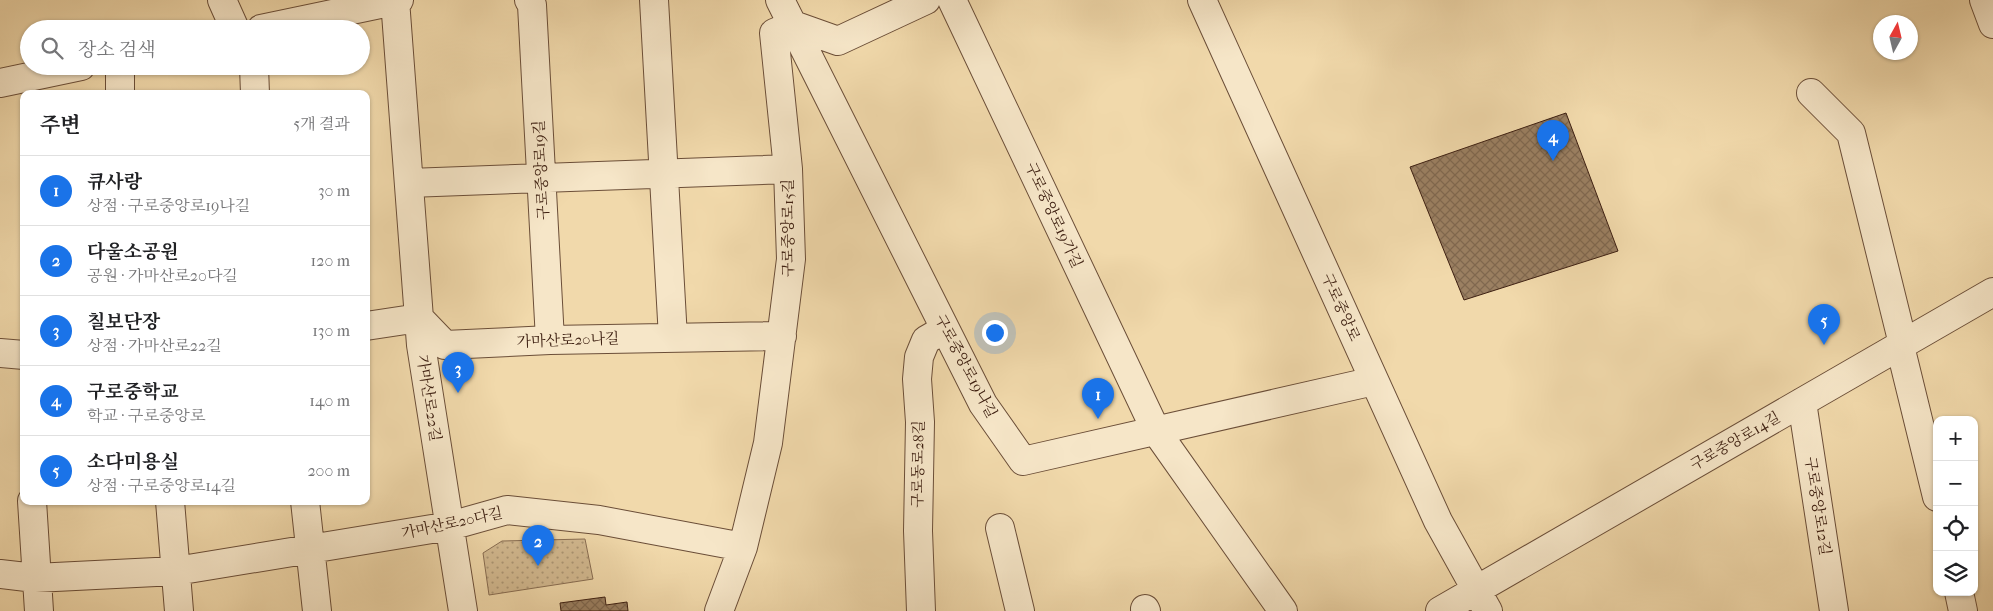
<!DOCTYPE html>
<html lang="ko">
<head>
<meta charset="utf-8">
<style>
	body { margin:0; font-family:"IM FELL French Canon","Noto Serif KR",serif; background:#f6f6f6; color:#202124 }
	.controls { position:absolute; right:15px; bottom:15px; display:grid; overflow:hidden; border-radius:10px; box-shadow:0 1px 4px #0004 }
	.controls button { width:45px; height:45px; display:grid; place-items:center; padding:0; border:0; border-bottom:1px solid #e0e0e0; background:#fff; color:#202124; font:25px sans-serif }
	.compass { position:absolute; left:1873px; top:15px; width:45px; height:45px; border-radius:50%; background:#fff; box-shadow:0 1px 4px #0004; rotate:8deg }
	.you { position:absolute; left:994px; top:332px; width:18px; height:18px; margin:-12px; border:4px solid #fff; border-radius:50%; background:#1a73e8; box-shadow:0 0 0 8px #1a73e833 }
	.badge { display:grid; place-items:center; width:32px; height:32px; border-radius:50%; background:#1a73e8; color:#fff; font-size:16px; font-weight:700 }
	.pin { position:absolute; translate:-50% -41px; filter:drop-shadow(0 1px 2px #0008) }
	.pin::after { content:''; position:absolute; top:26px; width:18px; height:15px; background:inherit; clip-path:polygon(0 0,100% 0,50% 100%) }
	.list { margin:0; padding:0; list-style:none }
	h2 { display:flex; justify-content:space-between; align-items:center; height:65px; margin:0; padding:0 20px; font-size:21px }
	h2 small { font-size:16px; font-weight:400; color:#757577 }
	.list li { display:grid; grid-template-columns:32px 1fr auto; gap:15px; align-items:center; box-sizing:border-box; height:70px; padding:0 20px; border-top:1px solid #e0e0e0 }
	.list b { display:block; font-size:19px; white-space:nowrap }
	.list p { margin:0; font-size:16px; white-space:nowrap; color:#757577 }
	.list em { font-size:16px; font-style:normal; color:#757577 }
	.icon { flex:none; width:28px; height:28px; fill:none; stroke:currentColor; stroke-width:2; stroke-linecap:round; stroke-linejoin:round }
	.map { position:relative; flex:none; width:1993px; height:611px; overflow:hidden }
	.search { position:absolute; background:#fff; box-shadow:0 1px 4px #0004; left:20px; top:20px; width:350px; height:55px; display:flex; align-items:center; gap:12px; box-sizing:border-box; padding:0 18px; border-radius:28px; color:#757577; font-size:19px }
	.panel { position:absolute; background:#fff; box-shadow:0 1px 4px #0004; left:20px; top:90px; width:350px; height:415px; border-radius:10px }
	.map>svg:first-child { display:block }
	.park { fill:url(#park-dots); stroke:#886d52 }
	.building { fill:url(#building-cross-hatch); stroke:#3e2012 }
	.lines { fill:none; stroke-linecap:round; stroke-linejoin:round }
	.minor-casing { stroke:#6b4e38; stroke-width:30 }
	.minor { stroke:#f6e6c8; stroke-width:28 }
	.labels { text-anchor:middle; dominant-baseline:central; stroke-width:4; stroke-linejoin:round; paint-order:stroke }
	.street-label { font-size:15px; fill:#3e2012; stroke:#f6e6c8 }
</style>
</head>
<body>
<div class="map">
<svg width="1993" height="611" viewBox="0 0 1993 611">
	<defs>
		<pattern id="park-dots" width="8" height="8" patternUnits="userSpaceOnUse" patternTransform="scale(1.25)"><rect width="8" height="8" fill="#d3ba91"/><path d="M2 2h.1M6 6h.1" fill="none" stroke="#ad9775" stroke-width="1.8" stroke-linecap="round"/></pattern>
		<pattern id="building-cross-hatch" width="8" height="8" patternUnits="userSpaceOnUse" patternTransform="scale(1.25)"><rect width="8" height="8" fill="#9b8062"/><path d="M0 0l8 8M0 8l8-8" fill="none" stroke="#80684f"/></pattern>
	</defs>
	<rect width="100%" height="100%" fill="#f1d9ab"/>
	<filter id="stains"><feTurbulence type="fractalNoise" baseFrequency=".004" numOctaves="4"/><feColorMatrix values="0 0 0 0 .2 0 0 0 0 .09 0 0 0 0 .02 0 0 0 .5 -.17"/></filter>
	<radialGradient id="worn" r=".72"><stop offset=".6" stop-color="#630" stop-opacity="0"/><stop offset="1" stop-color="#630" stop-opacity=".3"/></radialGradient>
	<path class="park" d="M585 539 593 579 489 595 483 553 502 541Z"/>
	<path class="building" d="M1566 113 1618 251 1464 300 1410 167Z
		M605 597 606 605 627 602 628 611H561L560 603Z"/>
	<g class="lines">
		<g class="minor-casing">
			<path id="minor" d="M222 0 235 29
				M395 0 421 345 463 611
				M529 0 532 5 550 340
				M654 0 673 338
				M780 0 983 404 1023 461 1374 381
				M952 0 1156 431 1283 611
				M1202 0 1438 521 1488 611
				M1984 0 1993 24
				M261 29 399 0
				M120 66V94
				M254 66 255 94
				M0 83 81 66
				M1811 93 1851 133 1903 344
				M409 183 788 169
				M366 326 419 318 445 345 550 340 782 336
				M1900 346 1937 497
				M0 353 24 355
				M1802 402 1834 611
				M32 501 39 611
				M170 501 179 611
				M305 501 317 611
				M1000 528 1020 611
				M0 574 35 578 176 571 450 526 507 510 599 520 743 547
				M1959 592 1963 611
				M1145 609 1146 611
				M719 611 743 547 768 443 791 259 788 169 774 33 793 25 838 41 926 0
				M921 611 918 531 920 422 917 379 919 357 926 340 945 329
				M1440 611 1993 292"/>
		</g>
		<use href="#minor" class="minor"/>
	</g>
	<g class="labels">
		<g class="street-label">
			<text transform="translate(541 170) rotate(-93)">구로중앙로19길</text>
			<text transform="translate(1054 215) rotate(65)">구로중앙로19가길</text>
			<text transform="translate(788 228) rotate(-90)">구로중앙로15길</text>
			<text transform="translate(1341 307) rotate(66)">구로중앙로</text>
			<text transform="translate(568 340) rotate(-2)">가마산로20나길</text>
			<text transform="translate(966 366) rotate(62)">구로중앙로19나길</text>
			<text transform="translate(429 398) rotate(81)">가마산로22길</text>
			<text transform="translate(1735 441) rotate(-30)">구로중앙로14길</text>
			<text transform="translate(918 464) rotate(-89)">구로동로28길</text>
			<text transform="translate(1818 506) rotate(81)">구로중앙로12길</text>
			<text transform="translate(452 523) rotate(-12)">가마산로20다길</text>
		</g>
	</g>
	<rect width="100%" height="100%" filter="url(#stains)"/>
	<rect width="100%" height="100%" fill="url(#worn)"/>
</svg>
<div class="controls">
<button>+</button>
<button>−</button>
<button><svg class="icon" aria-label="locate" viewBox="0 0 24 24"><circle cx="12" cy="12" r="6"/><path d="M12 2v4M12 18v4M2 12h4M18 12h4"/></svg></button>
<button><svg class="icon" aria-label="layers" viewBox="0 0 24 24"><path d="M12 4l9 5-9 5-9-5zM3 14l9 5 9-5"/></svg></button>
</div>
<svg class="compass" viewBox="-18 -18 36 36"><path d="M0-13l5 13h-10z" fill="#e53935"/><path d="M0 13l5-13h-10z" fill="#757577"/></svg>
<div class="you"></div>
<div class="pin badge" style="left:1098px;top:419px">1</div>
<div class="pin badge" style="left:538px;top:566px">2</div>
<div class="pin badge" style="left:458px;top:393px">3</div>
<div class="pin badge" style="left:1553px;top:161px">4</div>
<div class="pin badge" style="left:1824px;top:345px">5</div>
<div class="search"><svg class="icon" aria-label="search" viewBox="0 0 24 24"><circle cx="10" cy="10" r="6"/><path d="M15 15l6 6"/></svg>장소 검색</div>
<section class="panel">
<h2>주변<small>5개 결과</small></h2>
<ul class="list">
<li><span class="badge">1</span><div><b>큐사랑</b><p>상점 · 구로중앙로19나길</p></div><em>30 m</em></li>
<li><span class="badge">2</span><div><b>다울소공원</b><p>공원 · 가마산로20다길</p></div><em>120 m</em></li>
<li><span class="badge">3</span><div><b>칠보단장</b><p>상점 · 가마산로22길</p></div><em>130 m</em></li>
<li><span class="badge">4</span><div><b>구로중학교</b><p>학교 · 구로중앙로</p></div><em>140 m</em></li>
<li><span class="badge">5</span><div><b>소다미용실</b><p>상점 · 구로중앙로14길</p></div><em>200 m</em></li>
</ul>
</section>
</div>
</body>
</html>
